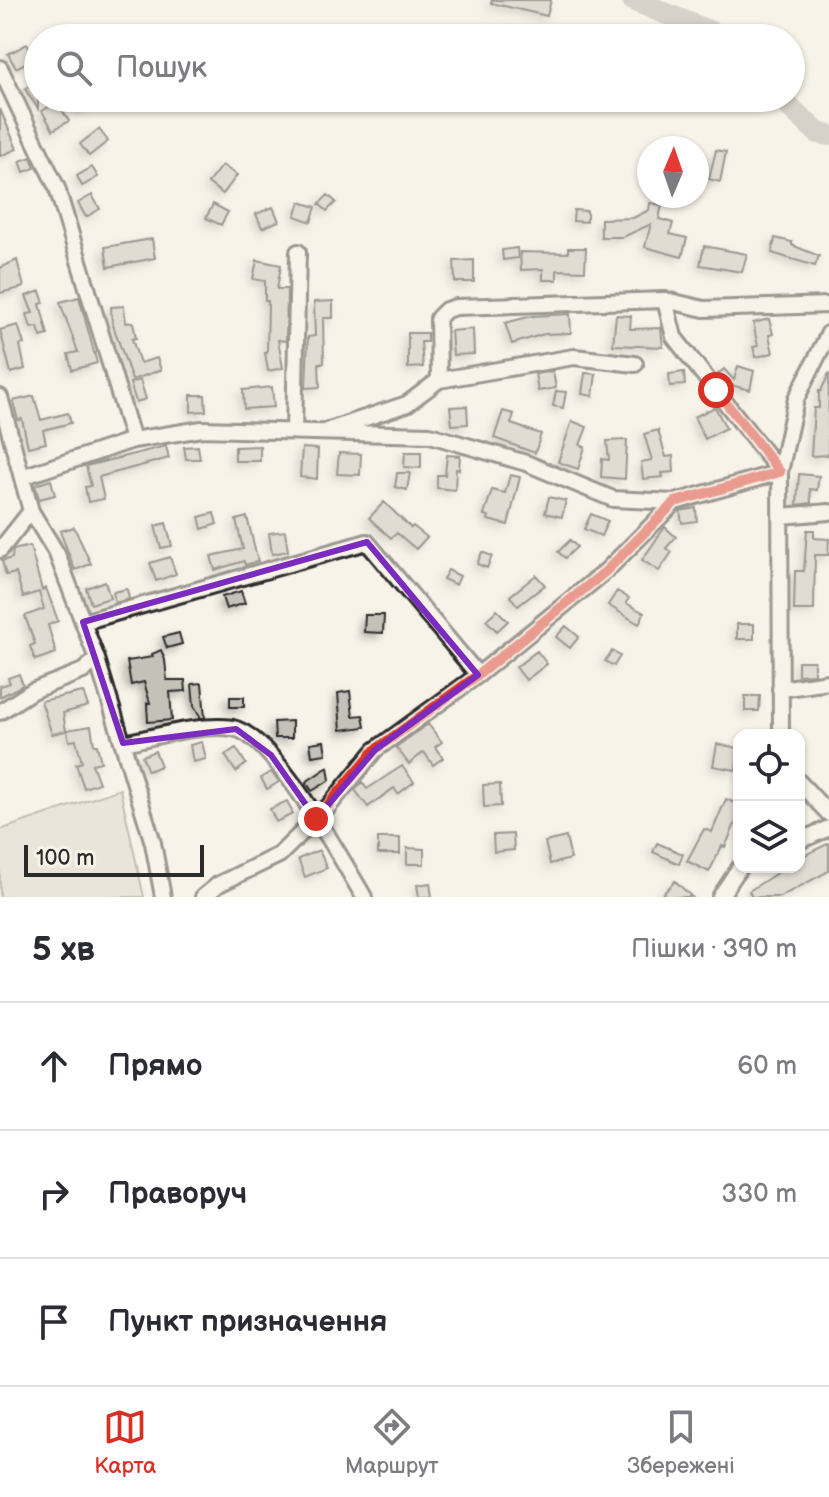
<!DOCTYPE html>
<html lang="uk">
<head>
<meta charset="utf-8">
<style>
	body { margin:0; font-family:"Balsamiq Sans",sans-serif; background:#f7f7f7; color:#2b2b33 }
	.controls { position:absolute; right:24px; bottom:24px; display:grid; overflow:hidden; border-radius:16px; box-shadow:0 2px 6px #0004 }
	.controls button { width:72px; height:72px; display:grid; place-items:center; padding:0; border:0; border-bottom:2px solid #e1e1e2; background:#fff; color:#2b2b33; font:40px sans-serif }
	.compass { position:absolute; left:637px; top:136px; width:72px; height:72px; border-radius:50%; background:#fff; box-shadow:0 2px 6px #0004; rotate:2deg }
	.scale { position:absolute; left:24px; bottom:20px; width:180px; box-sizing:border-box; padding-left:8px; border:4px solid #2b2b2b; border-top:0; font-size:22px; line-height:28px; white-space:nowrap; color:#2b2b2b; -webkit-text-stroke:6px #f7f3e8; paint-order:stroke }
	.stop { position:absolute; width:24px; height:24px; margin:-18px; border:6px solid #d93025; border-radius:50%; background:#fff }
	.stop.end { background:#d93025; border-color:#fff; box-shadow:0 2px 8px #0008 }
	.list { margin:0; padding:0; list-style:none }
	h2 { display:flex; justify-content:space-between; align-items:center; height:104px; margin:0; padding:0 32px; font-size:34px }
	h2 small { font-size:26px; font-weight:400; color:#7c7c81 }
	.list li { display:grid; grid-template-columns:52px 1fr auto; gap:24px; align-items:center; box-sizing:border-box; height:128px; padding:0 32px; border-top:2px solid #e1e1e2 }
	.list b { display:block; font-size:30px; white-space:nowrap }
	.list em { font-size:26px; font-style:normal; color:#7c7c81 }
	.icon { flex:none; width:44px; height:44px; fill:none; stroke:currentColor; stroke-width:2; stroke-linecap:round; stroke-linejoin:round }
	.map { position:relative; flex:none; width:829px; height:897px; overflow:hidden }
	.search { position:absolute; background:#fff; box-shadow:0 2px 6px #0004; left:24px; right:24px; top:24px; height:88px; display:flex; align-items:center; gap:20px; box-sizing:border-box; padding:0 28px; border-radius:44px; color:#7c7c81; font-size:30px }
	.sheet { height:488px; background:#fff }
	nav { display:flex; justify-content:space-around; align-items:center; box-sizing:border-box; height:112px; border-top:2px solid #e1e1e2; background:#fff; font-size:22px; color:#7c7c81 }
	nav a { display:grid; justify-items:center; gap:4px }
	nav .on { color:#d93025 }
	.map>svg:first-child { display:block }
	.green { fill:#dad6cc; stroke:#82807c; stroke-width:2 }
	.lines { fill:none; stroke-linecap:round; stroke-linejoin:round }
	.river { stroke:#afaca4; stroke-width:22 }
	.building { fill:#c4c1b9; stroke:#2b2b2b; stroke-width:2; filter:url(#shadow) }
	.minor-casing { stroke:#2b2b2b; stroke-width:20 }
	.minor { stroke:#f7f3e8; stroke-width:14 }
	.route { stroke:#d93025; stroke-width:10 }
	.marked { fill:none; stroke:#7b2cbf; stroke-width:6; stroke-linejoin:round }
</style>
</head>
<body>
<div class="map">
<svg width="829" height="897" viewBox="0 0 829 897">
	<defs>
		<filter id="shadow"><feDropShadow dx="-4" dy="4" stdDeviation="4" flood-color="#0004"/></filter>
	</defs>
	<rect width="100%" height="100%" fill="#f7f3e8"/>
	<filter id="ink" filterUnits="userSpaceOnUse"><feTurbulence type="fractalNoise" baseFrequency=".0125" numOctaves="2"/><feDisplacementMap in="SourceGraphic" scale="16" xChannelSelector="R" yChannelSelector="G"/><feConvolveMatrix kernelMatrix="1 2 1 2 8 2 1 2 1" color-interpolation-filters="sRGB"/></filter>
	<g filter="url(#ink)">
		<path class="green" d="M120 789 144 897H0V830Z"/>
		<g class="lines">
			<path class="river" d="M633 0 725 38
				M780 98 818 133 829 135"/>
		</g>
		<path class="building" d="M492 0H551L547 16 491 3Z
			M27 44 35 58 16 68 8 54Z
			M38 80V109L25 89Z
			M69 98H84L90 103 83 111Z
			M57 102 69 121 53 130 42 111Z
			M0 109 17 149 0 156Z
			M99 129 108 141 89 156 80 144Z
			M716 150 726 152 720 182 709 179Z
			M31 157 35 168 24 172 20 161Z
			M222 165 237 175 223 194 208 183Z
			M92 167 98 177 82 186 77 176Z
			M92 195 100 209 86 217 78 203Z
			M328 195 336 202 327 211 319 204Z
			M300 202 316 207 311 222 295 216Z
			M650 203 662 205 659 219 673 223 670 234 687 238 682 257 645 247 651 224 623 237H601V219L633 218 649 210Z
			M213 204 228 212 221 225 206 218Z
			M273 207 279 221 262 228 256 214Z
			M574 210 587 211V222L573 221Z
			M775 238 792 242V245L819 256 815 266 772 253Z
			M152 239 155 258 108 267 105 247Z
			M704 246 747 254 742 272 700 265Z
			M517 248 518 258 503 260 502 250Z
			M568 248H586L585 271 557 270V280H543V269L521 270 520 252 568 253Z
			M17 260 24 287 0 293V268Z
			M257 260 281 265 277 289H287L286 341 278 340 283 368 268 371 265 353H267L268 301H265V281L253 279Z
			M474 260V282H455L454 261Z
			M40 291 44 303 40 304 48 335 41 337 38 327 31 328 27 314 33 313 26 296Z
			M79 297 97 363 72 370 68 354 78 352 60 302Z
			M333 301V318H323L324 363H319L320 387 306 388 308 337 315 336 314 302Z
			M124 306 126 323 133 322 136 338 132 339 140 363 157 358 161 370 132 380 112 322 111 307Z
			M570 314 571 333 544 334 512 344 505 323 532 316Z
			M616 315 631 316 630 329 661 328 663 347 613 345Z
			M769 319 773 334 769 335 773 353 756 357 753 347 758 346 753 323Z
			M18 325 24 344 20 345 25 369 11 373 0 330Z
			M473 329 474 354 453 355 451 331Z
			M408 333H427V342H421L423 367 408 368Z
			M738 366 754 371 750 390 723 383 717 375 724 369 734 380Z
			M553 371 556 388 538 391 535 374Z
			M684 372 685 385 670 386 669 374Z
			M585 373 596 374 593 396 582 394Z
			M829 373 828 455 811 456 814 408H819V391H821Z
			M140 380 146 399 136 402 130 383Z
			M272 387 274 407 244 409 243 390Z
			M556 391 566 392 563 408 553 406Z
			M191 395H205L206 411 191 412Z
			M34 396 41 420 68 413 71 423 43 430 46 443 28 447 22 419 18 420 13 401Z
			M467 406 468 424 452 425 450 407Z
			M715 407 726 428 705 439 694 417Z
			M503 411 514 414 511 424 541 434 535 453 494 438Z
			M572 421 587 427 580 445 585 447 578 469 558 462Z
			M658 430 666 457 673 456 674 472 662 473 663 477 643 479 641 462 652 460 644 434Z
			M627 440 625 479 601 477 602 459 609 460 607 441Z
			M166 446 169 458 99 477 104 499 88 502 85 487 91 486 86 466Z
			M198 446 200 459H186L184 447Z
			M260 446V461H235V447Z
			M302 448 318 449 317 479 300 477Z
			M405 452H421V468L404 467Z
			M339 453 361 454 360 475 337 474Z
			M447 455 460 456 459 470 456 469 455 490 437 488V475H445Z
			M397 473H410L407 490 395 487Z
			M799 474 819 476 817 490 810 489 811 503 797 505Z
			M510 475 520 477 508 525 488 520 489 516 484 515 492 490 505 493Z
			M51 480 55 495 39 499 35 485Z
			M549 497 566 501 562 517 545 513Z
			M384 502 411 528 413 526 427 537 416 549 397 533 391 538 369 518Z
			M696 508 697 521 682 523 680 511Z
			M214 513 217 524 202 529 199 517Z
			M591 514 608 521 601 536 584 529Z
			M247 517 258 561 245 565 244 561 215 570 211 556 243 549 236 520Z
			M166 523 172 546 161 548 155 526Z
			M74 527 91 564 75 570 60 531Z
			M665 527 676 537 666 548 672 552 659 571 642 560Z
			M807 530H814V538L829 539 828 555H815L814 610H794L795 571H804Z
			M285 531 288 551 272 554 269 533Z
			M570 540 577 547 565 558 558 552Z
			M30 546 42 590 46 588 58 621 48 625 56 653 35 660 30 646 35 644 25 616 44 609 39 592 23 597 16 573 6 575 2 561 12 558 13 550Z
			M482 552 492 556 487 568 477 564Z
			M170 557 176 574 156 581 150 563Z
			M448 570 460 576 456 585 443 579Z
			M536 575 545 585 518 606 510 596Z
			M105 581 110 598 91 604 86 588Z
			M127 589 129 599 115 603 113 592Z
			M241 591 245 603 226 609 222 597Z
			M617 591 629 598 626 603 644 613 639 624 608 605Z
			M497 610 508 621 497 631 486 620Z
			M365 615H384L383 633 364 632Z
			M737 624H754V639H737Z
			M566 626 579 637 570 648 556 637Z
			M179 633 182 644 167 648 163 637Z
			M161 650 165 660 167 680H185L186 691 170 692 172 720 148 722 147 703H150L144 682 131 685 127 661 153 657 152 654Z
			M537 651 547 664 526 680 516 667Z
			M612 651 620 656 614 666 605 661Z
			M798 661H814V674L798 675Z
			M19 674 23 685 0 697V686L10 683 8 678Z
			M202 683 205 718H201L194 706 192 684Z
			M350 691 353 716 363 715 365 727 341 730 338 693Z
			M83 692 88 706 63 713 66 731 52 734 41 701Z
			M745 696H760L759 711H745Z
			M230 697H244V707H230Z
			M292 721V738H275L274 722Z
			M428 724 442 742 435 747 443 758 433 765 424 752 409 764 396 747Z
			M91 726 94 745H97L101 762 92 764 99 783 84 788 76 764 82 762 76 740 69 741 67 730Z
			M324 741 326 754 312 756 310 743Z
			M202 742 206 759 193 762 190 745Z
			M717 744 739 748 736 770 713 766Z
			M236 748 246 764 236 772 225 755Z
			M155 751 161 766 148 771 142 756Z
			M402 766 414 782 398 794 394 788 368 807 355 790 362 782 367 789Z
			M328 767 330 780 312 791 306 782Z
			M271 772 279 782 267 789 261 778Z
			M500 784 501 806 484 807 483 785Z
			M726 799 739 805V815L725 847 722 846 709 872 687 861 704 829 712 832Z
			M287 801 293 814 276 822 270 809Z
			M513 834 514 850 494 852 493 835Z
			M566 837 571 859 550 864 545 842Z
			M378 838H400V854H378Z
			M657 843 683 854 679 864 653 852Z
			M829 843V871L780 897H752L749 891 786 867H799V858Z
			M407 848 424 849V864H407Z
			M319 850 327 868 305 877 298 859Z
			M675 881 692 897H660Z
			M430 883 432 897H419L417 885Z"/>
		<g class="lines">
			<g class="minor-casing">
				<path id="minor" d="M0 68 57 188 133 440
					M439 380 438 318 446 310 456 307 665 300 704 309 829 305
					M0 397 31 511 57 554 97 659 153 843 163 897
					M329 430 407 404 439 380 574 357 635 364
					M294 431 298 252
					M22 477 133 440 202 429 430 435 526 463 613 499 675 502 780 472 674 337 665 300
					M781 516 829 512
					M0 550 31 511
					M83 622 367 542 478 675
					M780 689 829 682
					M0 712 32 691 83 671 97 659
					M781 735 780 472 796 399 829 333
					M123 743C155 737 201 723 233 728 274 736 342 860 364 897
					M799 782 829 814
					M799 841 829 828
					M203 897 219 884 279 855 328 807 375 750 478 675 606 571 675 502
					M720 897 740 867"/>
			</g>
			<use href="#minor" class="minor"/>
		</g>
	</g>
	<g class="lines" filter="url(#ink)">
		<path class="route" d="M316 819 375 750 478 675 606 571 675 502 780 472 716 390"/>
	</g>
	<path d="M0 0H829V897H0ZM367 542 478 675 375 750 316 819 271 755 236 729 123 743 83 622Z" fill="#f7f3e8" fill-opacity=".55" fill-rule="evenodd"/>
	<path class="marked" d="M367 542 478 675 375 750 316 819 271 755 236 729 123 743 83 622Z"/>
</svg>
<div class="controls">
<button><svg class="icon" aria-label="locate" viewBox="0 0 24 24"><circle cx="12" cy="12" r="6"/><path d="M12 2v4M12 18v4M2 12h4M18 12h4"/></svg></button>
<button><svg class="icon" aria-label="layers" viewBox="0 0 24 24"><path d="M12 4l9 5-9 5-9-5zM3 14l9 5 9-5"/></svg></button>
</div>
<svg class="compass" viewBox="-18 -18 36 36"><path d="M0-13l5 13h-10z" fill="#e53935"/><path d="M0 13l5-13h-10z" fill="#7c7c81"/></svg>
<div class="scale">100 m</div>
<div class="stop" style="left:716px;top:390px"></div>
<div class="stop end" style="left:316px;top:819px"></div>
<div class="search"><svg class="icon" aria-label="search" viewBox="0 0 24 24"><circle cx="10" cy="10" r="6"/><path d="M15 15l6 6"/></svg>Пошук</div>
</div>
<section class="sheet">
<h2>5 хв<small>Пішки · 390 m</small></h2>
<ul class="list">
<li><svg class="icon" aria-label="ahead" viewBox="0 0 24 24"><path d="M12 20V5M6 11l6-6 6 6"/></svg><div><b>Прямо</b></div><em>60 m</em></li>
<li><svg class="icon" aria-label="right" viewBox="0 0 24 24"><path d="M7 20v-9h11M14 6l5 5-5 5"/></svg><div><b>Праворуч</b></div><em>330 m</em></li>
<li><svg class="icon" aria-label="arrive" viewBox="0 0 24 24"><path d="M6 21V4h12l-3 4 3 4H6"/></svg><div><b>Пункт призначення</b></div></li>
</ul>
</section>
<nav>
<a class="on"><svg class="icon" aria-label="map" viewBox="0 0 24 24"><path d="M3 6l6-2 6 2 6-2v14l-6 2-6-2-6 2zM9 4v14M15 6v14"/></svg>Карта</a>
<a><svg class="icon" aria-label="directions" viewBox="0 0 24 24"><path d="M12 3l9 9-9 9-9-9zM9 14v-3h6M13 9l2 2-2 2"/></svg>Маршрут</a>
<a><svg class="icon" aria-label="saved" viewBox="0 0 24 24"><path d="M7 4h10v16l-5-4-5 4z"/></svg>Збережені</a>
</nav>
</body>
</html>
